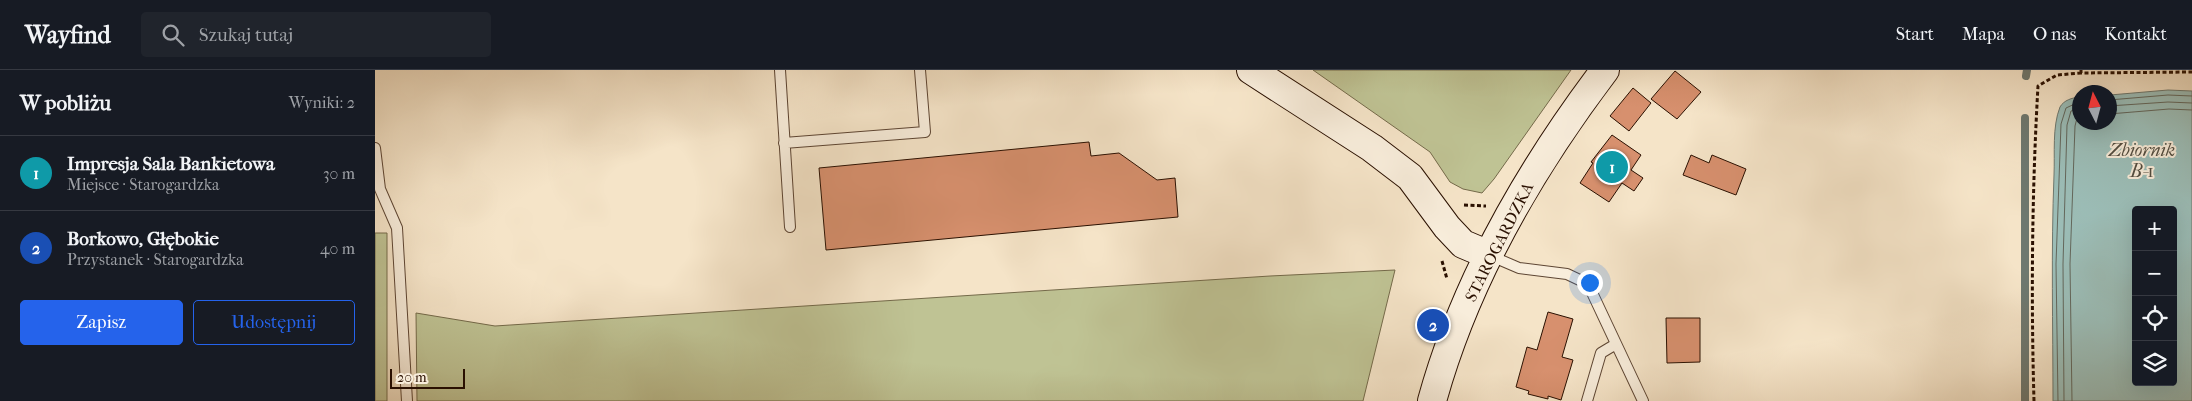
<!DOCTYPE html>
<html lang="pl">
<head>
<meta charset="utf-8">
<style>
	body { margin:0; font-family:"IM FELL French Canon",serif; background:#20242c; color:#f1f3f6 }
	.controls { position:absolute; right:15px; bottom:15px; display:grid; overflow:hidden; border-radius:5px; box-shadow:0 5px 20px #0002 }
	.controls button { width:45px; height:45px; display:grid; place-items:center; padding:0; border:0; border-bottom:1px solid #363941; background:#171b24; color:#f1f3f6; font:25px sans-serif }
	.compass { position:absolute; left:1697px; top:15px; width:45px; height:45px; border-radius:50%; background:#171b24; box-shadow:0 5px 20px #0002; rotate:354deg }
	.scale { position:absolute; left:15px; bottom:12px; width:75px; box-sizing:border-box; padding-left:5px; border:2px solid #2a1001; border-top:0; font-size:14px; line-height:18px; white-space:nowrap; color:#2a1001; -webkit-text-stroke:4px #f8eddb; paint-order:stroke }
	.you { position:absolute; left:1214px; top:212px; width:18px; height:18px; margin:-12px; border:4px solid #fff; border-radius:50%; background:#1a73e8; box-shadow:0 0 0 8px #1a73e833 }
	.badge { display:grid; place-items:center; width:32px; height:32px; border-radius:50%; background:#2563eb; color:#fff; font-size:16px; font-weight:700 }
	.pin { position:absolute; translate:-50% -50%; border:2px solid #fff; box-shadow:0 1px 5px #0006 }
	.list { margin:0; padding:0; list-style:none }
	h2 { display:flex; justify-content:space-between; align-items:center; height:65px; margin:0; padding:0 20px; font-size:21px }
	h2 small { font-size:16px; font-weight:400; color:#9ea1a6 }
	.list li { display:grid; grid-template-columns:32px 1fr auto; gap:15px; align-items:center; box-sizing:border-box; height:75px; padding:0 20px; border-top:1px solid #363941 }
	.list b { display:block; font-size:19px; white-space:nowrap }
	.list p { margin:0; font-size:16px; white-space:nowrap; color:#9ea1a6 }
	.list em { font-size:16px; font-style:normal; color:#9ea1a6 }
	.actions { display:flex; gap:10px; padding:15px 20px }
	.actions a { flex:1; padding:11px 0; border:1px solid #2563eb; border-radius:5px; text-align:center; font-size:18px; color:#2563eb }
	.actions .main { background:#2563eb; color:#fff }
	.icon { flex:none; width:28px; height:28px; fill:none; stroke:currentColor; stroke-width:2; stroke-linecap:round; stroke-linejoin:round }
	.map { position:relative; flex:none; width:1817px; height:331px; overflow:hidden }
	header { display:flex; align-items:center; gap:30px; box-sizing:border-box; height:70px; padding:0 25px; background:#171b24; border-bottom:1px solid #363941 }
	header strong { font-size:24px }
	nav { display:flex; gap:28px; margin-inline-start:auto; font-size:18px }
	.search { width:350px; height:45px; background:#20242c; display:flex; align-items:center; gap:12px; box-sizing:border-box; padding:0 18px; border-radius:5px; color:#9ea1a6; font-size:19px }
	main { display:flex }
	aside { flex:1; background:#171b24 }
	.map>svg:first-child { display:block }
	.green { fill:#bfc394; stroke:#746a4a }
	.water { fill:#9cbeb8; stroke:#6e786f; fill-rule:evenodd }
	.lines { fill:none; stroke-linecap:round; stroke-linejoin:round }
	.shore { stroke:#63675c; stroke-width:1 }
	.stream { stroke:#6e786f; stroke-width:8 }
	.building { fill:#d7906e; stroke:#2a1001 }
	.lane-casing { stroke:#5d4533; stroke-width:12 }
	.secondary-casing { stroke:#2a1001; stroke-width:30 }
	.path { stroke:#2a1001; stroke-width:3; stroke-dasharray:4 2.5; stroke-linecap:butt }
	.lane { stroke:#f8eddb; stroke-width:10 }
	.secondary { stroke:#f8eddb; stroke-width:28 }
	.labels { text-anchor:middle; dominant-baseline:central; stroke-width:4; stroke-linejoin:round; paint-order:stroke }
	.street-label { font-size:16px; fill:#2a1001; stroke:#f8eddb }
	.water-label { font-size:18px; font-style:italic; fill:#524d41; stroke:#f8eddb }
</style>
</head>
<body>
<header>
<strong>Wayfind</strong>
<div class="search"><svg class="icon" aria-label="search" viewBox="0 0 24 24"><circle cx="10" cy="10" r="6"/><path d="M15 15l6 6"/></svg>Szukaj tutaj</div>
<nav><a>Start</a><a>Mapa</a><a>O nas</a><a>Kontakt</a></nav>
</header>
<main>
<aside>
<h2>W pobliżu<small>Wyniki: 2</small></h2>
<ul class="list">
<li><span class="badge" style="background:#0f9aa8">1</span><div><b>Impresja Sala Bankietowa</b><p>Miejsce · Starogardzka</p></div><em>30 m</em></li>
<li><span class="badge" style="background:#1a4fb4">2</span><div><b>Borkowo, Głębokie</b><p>Przystanek · Starogardzka</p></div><em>40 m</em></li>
</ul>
<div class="actions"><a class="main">Zapisz</a><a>Udostępnij</a></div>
</aside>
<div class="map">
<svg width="1817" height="331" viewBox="0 0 1817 331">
	<rect width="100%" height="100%" fill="#f5e4c8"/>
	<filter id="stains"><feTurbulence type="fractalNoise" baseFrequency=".004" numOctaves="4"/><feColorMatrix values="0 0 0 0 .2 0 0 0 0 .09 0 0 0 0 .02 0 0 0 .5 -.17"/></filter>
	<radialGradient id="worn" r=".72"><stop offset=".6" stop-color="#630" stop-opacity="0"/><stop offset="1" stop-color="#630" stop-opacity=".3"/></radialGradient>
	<path class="green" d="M938 0H1196L1119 109 1107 123 1088 119 1075 112 1055 82Z
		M0 163H12V331H0Z
		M1020 200 988 331H42L41 243 120 256 895 206Z"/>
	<path class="water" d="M1793 20 1817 21V331H1678C1678 256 1676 181 1679 105 1680 84 1677 57 1685 37 1689 30 1697 28 1704 27V52H1734L1735 25ZM1761 140H1798V312H1761Z"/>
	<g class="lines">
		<path class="shore" d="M1734 30 1793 25 1817 26
			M1734 36 1793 32 1817 33
			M1734 44 1794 39 1817 40
			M1683 331 1681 194 1686 54 1691 38 1704 32
			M1689 331 1688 194 1692 55 1696 41 1704 39
			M1697 331 1695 194 1700 56 1702 48 1704 46"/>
		<path class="stream" d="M1651 6 1652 0
			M1650 331V48"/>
	</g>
	<path class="building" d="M1300 1 1326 22 1302 49 1276 29Z
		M1258 18 1276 33 1254 61 1235 46Z
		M1237 65 1266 85 1256 100 1268 108 1259 121 1247 113 1234 132 1205 113 1218 93 1216 92Z
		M714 72 716 86 744 83 782 110 800 108 803 147 451 180 444 98Z
		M1316 85 1334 93 1337 85 1371 99 1361 125 1308 105Z
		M1173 242 1198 249 1187 287 1198 290 1186 330 1173 326V329L1153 324 1154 321 1141 317 1152 277 1162 280Z
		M1291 248H1325V292L1292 293Z"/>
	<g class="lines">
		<g class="lane-casing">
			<path id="lane" d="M405 0 415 157
				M409 73 550 62 545 0
				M0 78 5 119 22 158 32 331
				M1116 186 1144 198 1192 204 1213 214 1268 331
				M1212 331 1226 283 1241 274"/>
		</g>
		<g class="secondary-casing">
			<path id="secondary" d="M876 0 997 78 1035 107 1072 157 1088 174 1114 185
				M1057 331C1090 211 1155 99 1230 0"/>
		</g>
		<path class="path" d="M1706 0V3L1817 2
			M1089 135 1111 136
			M1067 191 1072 209
			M1659 331C1656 226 1657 121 1663 16L1682 5 1706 3"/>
		<use href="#lane" class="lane"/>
		<use href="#secondary" class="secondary"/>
	</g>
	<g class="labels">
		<g class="street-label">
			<text transform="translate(1124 172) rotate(-63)">STAROGARDZKA</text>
		</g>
		<g class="water-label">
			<text x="1767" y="80">Zbiornik<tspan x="1767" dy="21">B-1</tspan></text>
		</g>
	</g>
	<rect width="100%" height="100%" filter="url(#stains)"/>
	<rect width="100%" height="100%" fill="url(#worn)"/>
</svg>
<div class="controls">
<button>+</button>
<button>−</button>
<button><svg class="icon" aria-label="locate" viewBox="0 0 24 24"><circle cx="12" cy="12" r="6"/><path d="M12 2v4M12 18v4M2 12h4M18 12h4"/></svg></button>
<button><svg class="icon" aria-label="layers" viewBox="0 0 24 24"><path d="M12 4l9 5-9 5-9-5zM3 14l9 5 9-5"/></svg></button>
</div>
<svg class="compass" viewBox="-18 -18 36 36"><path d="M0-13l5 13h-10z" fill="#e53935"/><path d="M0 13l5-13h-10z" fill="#9ea1a6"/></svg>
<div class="scale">20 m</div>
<div class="you"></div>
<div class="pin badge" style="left:1237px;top:97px;background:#0f9aa8">1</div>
<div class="pin badge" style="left:1058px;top:255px;background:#1a4fb4">2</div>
</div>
</main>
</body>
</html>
